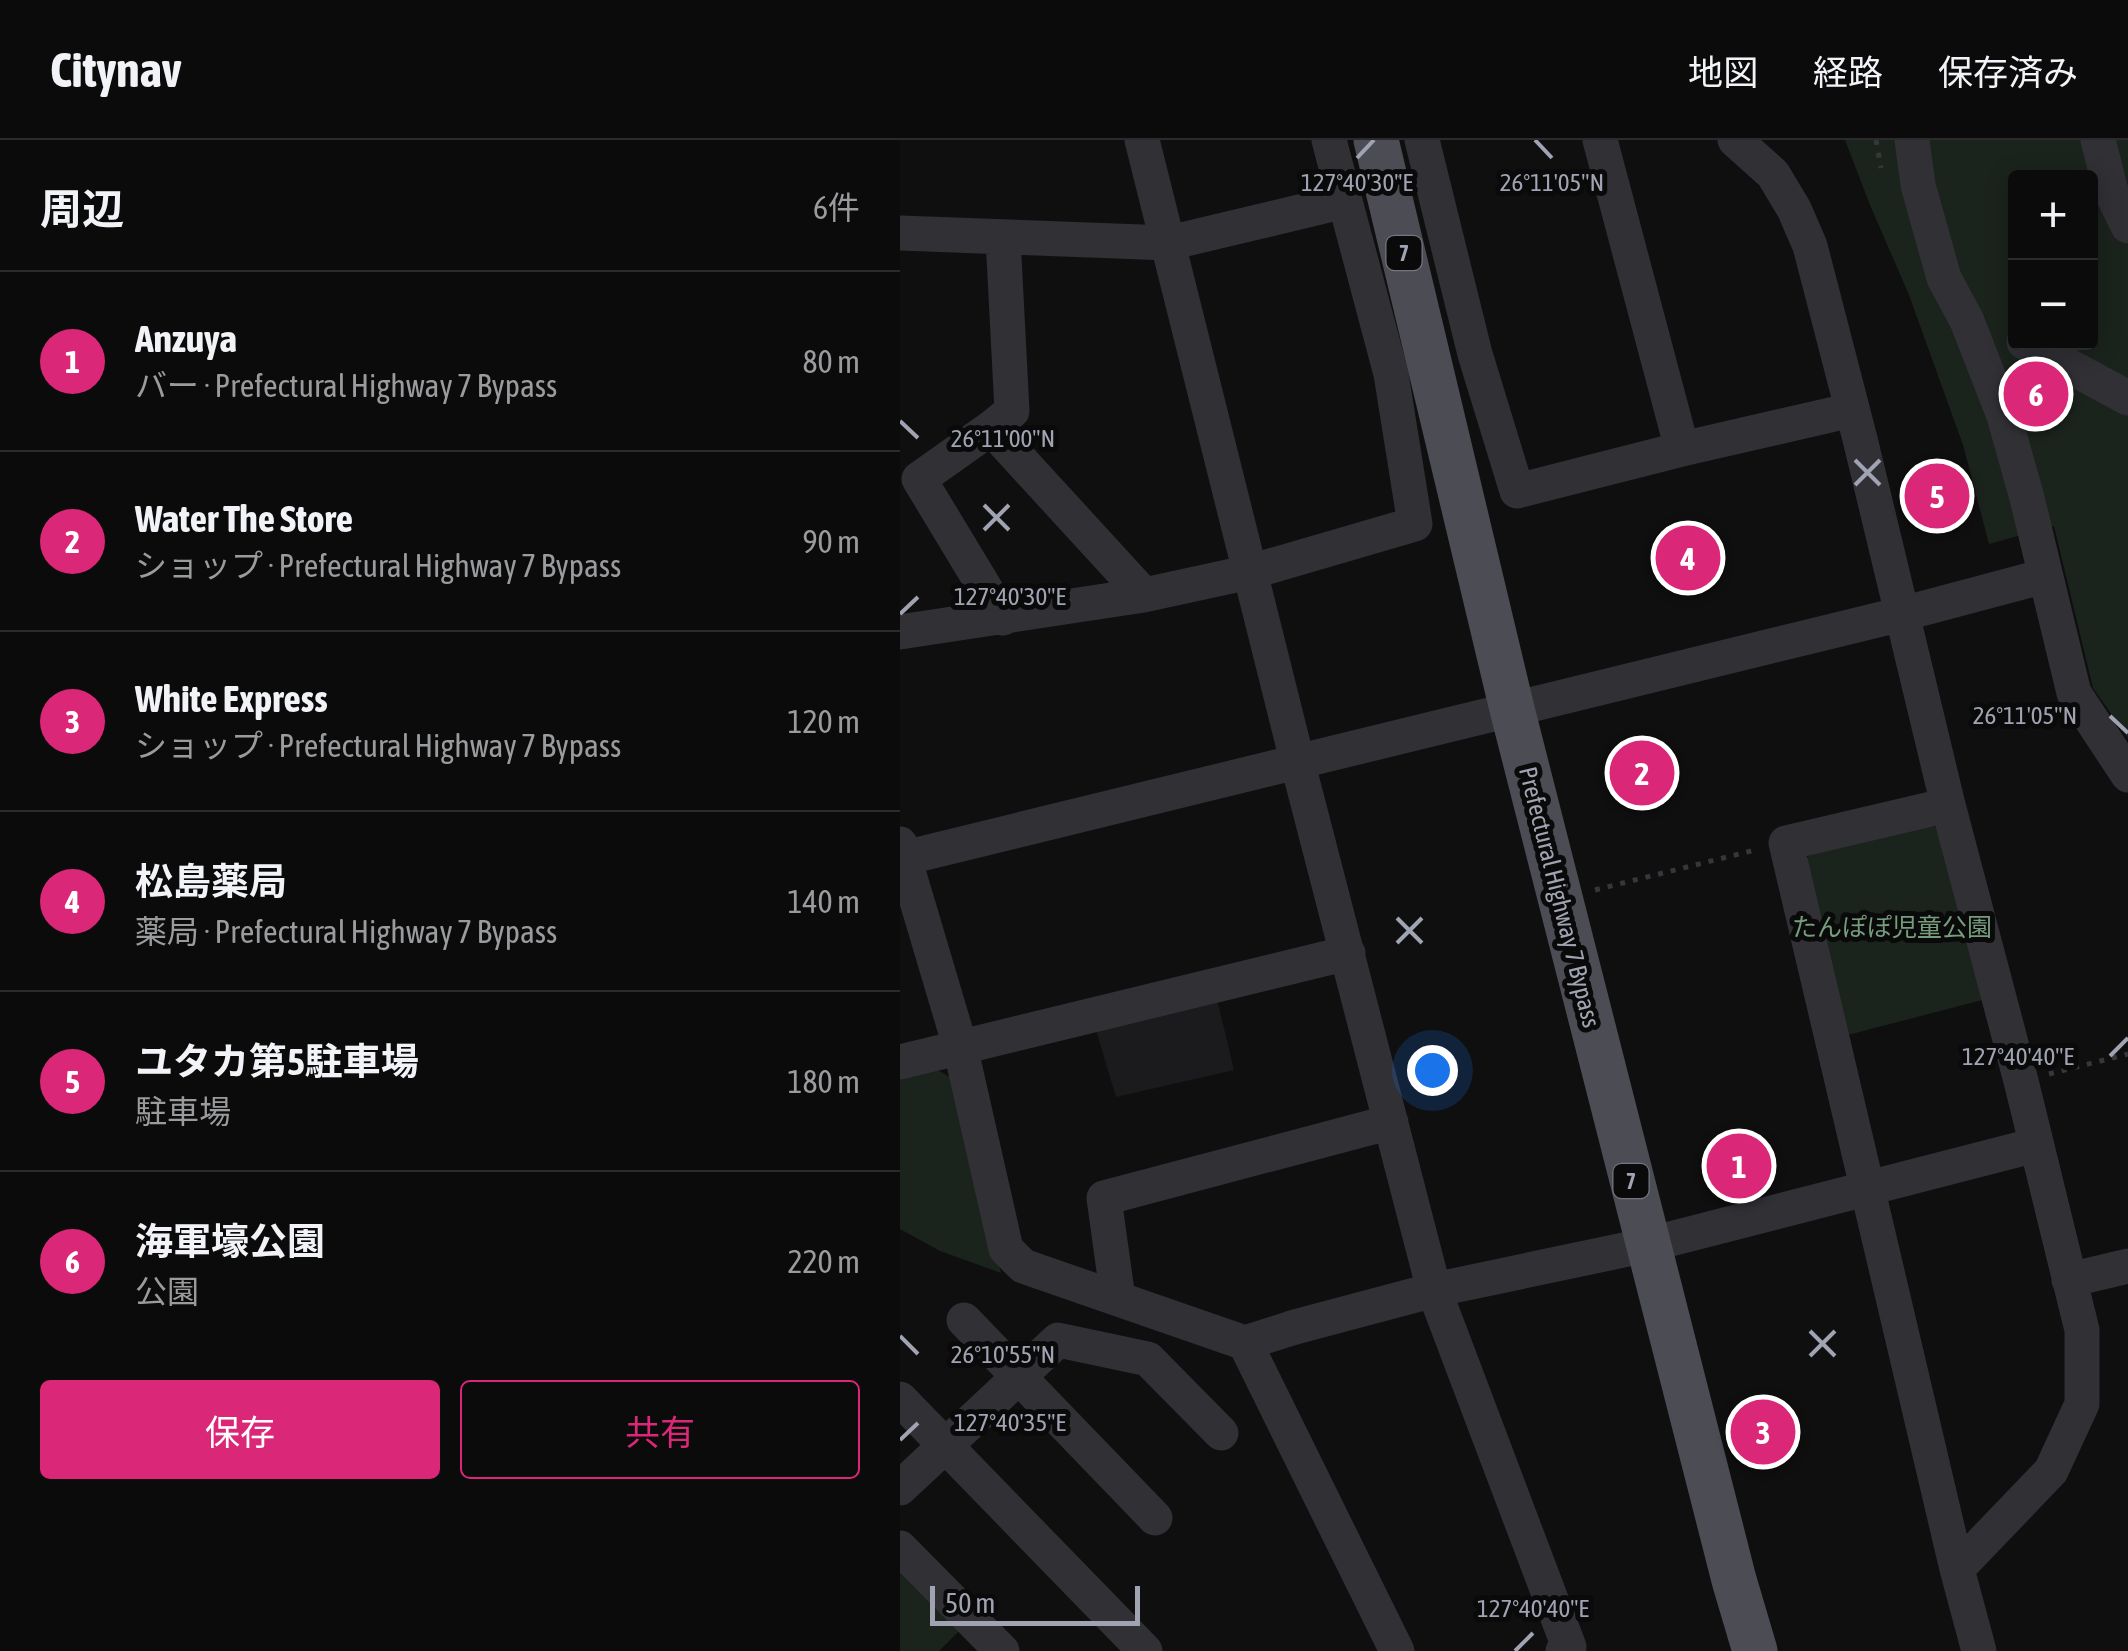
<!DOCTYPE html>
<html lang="ja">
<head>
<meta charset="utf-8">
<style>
	body { margin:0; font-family:"Asap Condensed","Noto Sans JP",sans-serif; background:#19191a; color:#f1f3f6 }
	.controls { position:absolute; right:30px; top:30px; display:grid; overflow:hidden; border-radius:10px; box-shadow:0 5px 25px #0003 }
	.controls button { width:90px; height:90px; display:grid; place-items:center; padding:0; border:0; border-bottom:2px solid #2b2b2d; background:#0b0b0c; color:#f1f3f6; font:50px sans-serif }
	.scale { position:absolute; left:30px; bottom:25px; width:210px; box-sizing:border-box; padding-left:10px; border:5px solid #a0a3b1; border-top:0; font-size:28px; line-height:35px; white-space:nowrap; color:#a0a3b1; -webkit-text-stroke:8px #0a0a0b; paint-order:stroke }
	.you { position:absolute; left:532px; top:930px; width:35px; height:35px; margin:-25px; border:8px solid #fff; border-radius:50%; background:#1a73e8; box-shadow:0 0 0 15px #1a73e833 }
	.badge { display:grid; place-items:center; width:65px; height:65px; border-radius:50%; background:#db2777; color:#fff; font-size:32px; font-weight:700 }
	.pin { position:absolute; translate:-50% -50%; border:5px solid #fff; box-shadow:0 2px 10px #0006 }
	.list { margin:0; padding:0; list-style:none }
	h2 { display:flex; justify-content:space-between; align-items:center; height:130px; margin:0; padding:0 40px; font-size:42px }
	h2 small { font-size:32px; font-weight:400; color:#9a9b9d }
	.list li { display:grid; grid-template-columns:65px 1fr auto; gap:30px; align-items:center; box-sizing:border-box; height:180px; padding:0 40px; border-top:2px solid #2b2b2d }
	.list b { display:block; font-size:38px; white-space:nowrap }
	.list p { margin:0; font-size:32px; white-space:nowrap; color:#9a9b9d }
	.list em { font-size:32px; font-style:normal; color:#9a9b9d }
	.actions { display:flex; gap:20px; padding:30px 40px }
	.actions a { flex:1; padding:22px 0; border:2px solid #db2777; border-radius:10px; text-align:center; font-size:35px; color:#db2777 }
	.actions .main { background:#db2777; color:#fff }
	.map { position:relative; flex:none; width:1228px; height:1511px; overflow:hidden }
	header { display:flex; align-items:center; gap:60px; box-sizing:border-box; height:140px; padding:0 50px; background:#0b0b0c; border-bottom:2px solid #2b2b2d }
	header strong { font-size:48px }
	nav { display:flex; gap:55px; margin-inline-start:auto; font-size:35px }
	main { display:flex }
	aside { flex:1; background:#0b0b0c }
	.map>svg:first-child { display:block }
	.built { fill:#1b1b1d }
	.green { fill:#1b231d; fill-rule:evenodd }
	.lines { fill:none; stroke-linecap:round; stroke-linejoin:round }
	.path { stroke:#36373c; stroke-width:5; stroke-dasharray:5 8; stroke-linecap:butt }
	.minor { stroke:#303035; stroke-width:35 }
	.major { stroke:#4c4d54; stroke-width:45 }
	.ticks { fill:none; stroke:#a0a3b1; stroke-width:4 }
	.labels { text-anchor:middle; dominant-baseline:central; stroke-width:10; stroke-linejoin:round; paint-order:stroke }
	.shield { fill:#0a0a0b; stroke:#73757f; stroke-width:2.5 }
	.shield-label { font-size:22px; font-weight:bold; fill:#a0a3b1 }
	.street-label { font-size:25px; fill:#a0a3b1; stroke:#0a0a0b }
	.park-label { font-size:25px; fill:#769d7d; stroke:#0a0a0b }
	.ticks-label { font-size:25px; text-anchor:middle; fill:#a0a3b1; stroke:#0a0a0b; stroke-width:10; stroke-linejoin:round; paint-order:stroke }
</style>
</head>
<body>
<header>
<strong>Citynav</strong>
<nav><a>地図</a><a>経路</a><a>保存済み</a></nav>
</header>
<main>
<aside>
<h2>周辺<small>6件</small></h2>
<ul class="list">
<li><span class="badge">1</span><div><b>Anzuya</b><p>バー · Prefectural Highway 7 Bypass</p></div><em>80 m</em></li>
<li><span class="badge">2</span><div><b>Water The Store</b><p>ショップ · Prefectural Highway 7 Bypass</p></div><em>90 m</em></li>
<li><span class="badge">3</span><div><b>White Express</b><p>ショップ · Prefectural Highway 7 Bypass</p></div><em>120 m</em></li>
<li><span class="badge">4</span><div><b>松島薬局</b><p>薬局 · Prefectural Highway 7 Bypass</p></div><em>140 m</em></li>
<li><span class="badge">5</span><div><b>ユタカ第5駐車場</b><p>駐車場</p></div><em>180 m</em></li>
<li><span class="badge">6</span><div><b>海軍壕公園</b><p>公園</p></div><em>220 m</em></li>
</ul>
<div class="actions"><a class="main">保存</a><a>共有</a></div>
</aside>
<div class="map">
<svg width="1228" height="1511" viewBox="0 0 1228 1511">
	<rect width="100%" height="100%" fill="#0f0f10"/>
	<path class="built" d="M317 859 334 930 216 957 195 887Z"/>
	<path class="green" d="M945 0H1228V598L1193 548 1154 386 1089 404 1063 305 1009 155 970 65ZM1116 38H1190V202H1116Z
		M1027 683 1046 692 1090 858 940 897 901 730 911 711Z
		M30 925 51 938 101 1133 40 1111 0 1089V932Z
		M0 1419 65 1485 39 1511H0Z"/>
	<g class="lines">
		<path class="path" d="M976 0 981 28
			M695 750 859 709
			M1149 934 1228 914"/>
		<path class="minor" d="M242 0 402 640 534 1150 669 1507 663 1511
			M522 0 575 214 617 351 782 309
			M700 0 782 309 952 270
			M835 0 873 34 894 69 910 106 960 299 1048 665 1121 941 1182 1190V1264L1151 1331 1057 1429 1079 1511
			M1012 0 1018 45 1044 138 1067 181 1104 276 1127 358 1174 553 1228 635
			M1198 0 1211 51 1228 86
			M0 93 269 103 445 61 429 0
			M103 98 112 271 91 288 244 455
			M1124 202 1228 258
			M91 288 19 339 103 478
			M0 492 244 455 350 432 515 384 491 234 445 61
			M1048 665 886 703 1057 1429
			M0 704 60 906 106 1109 123 1126 345 1203 395 1187 534 1150 747 1105 1136 1005
			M0 719 1002 474 1145 436
			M0 922 448 813
			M1169 1140 1228 1126
			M218 1159 204 1058 491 982
			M64 1180 255 1378
			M345 1203 497 1511
			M0 1259 245 1511
			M0 1348 158 1200 248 1219 321 1293
			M0 1408 102 1511"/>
		<path class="major" d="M476 0 612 569 834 1440 855 1511"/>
	</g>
	<path class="ticks" d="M635 0 652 18M457 18 474 0M0 281 18 298M955 320 980 345M955 345 980 320M84 365 109 390M84 390 109 365M0 474 18 457M1210 576 1228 593M497 778 522 803M497 803 522 778M1210 916 1228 898M910 1191 935 1216M0 1196 18 1214M910 1216 935 1191M0 1300 18 1283M615 1511 633 1493"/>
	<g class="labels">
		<g class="shield">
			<rect x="486.5" y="96" width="35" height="34" rx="8"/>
			<rect x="713.5" y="1024" width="35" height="34" rx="8"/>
		</g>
		<g class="shield-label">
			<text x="504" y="113">7</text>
			<text x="731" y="1041">7</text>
		</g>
		<g class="street-label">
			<text transform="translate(660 757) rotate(76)">Prefectural Highway 7 Bypass</text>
		</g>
		<g class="park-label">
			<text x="992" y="787">たんぽぽ児童公園</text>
		</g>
	</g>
	<g class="ticks-label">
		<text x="457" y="51">127°40'30"E</text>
		<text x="652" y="51">26°11'05"N</text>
		<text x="103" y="307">26°11'00"N</text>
		<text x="110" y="465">127°40'30"E</text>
		<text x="1125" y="584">26°11'05"N</text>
		<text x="1118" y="925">127°40'40"E</text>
		<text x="103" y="1223">26°10'55"N</text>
		<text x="110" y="1291">127°40'35"E</text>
		<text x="633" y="1477">127°40'40"E</text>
	</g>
</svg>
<div class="controls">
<button>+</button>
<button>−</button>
</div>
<div class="scale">50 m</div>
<div class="you"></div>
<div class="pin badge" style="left:839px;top:1026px">1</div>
<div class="pin badge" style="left:742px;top:633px">2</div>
<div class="pin badge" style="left:863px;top:1292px">3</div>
<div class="pin badge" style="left:788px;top:418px">4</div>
<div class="pin badge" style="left:1037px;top:356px">5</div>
<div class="pin badge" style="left:1136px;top:254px">6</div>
</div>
</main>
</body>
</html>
